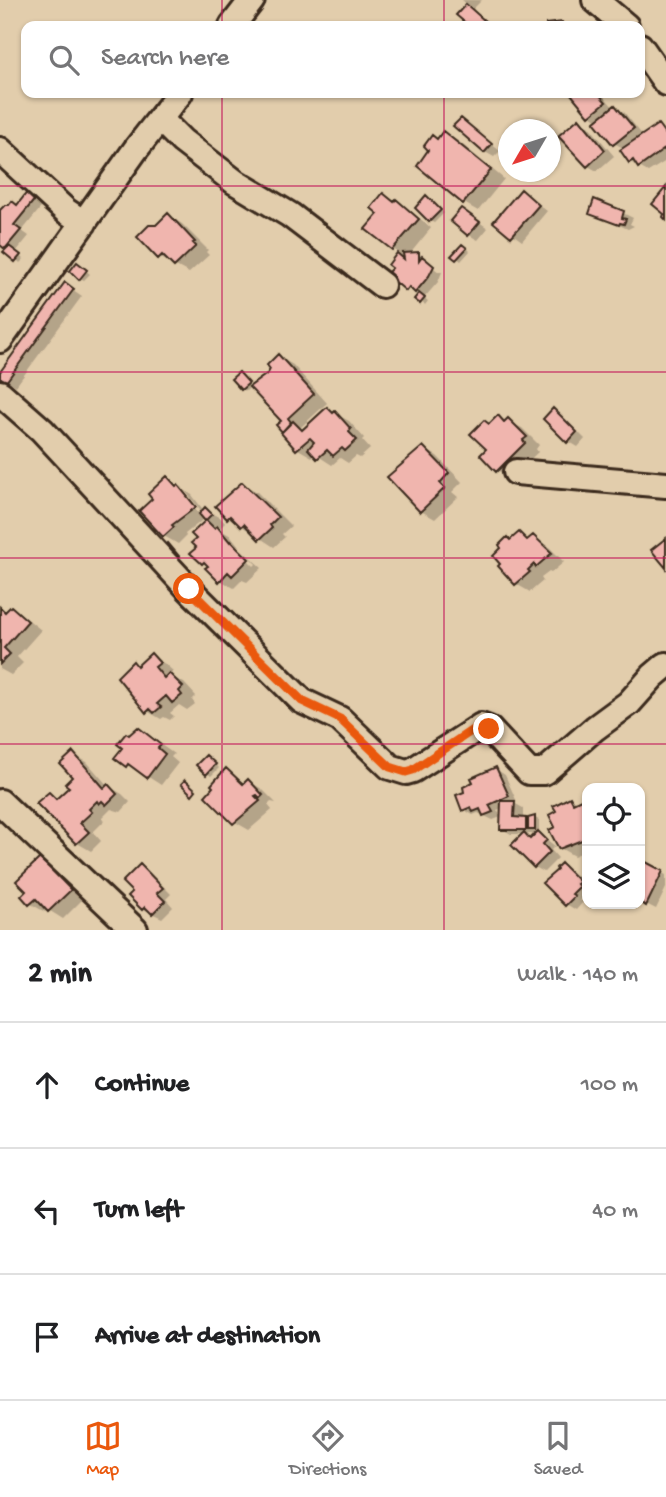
<!DOCTYPE html>
<html lang="en">
<head>
<meta charset="utf-8">
<style>
	body { margin:0; font-family:"Gochi Hand",sans-serif; background:#f6f6f6; color:#202124 }
	.controls { position:absolute; right:21px; bottom:21px; display:grid; overflow:hidden; border-radius:14px; box-shadow:0 2px 5px #0004 }
	.controls button { width:63px; height:63px; display:grid; place-items:center; padding:0; border:0; border-bottom:2px solid #e0e0e0; background:#fff; color:#202124; font:35px sans-serif }
	.compass { position:absolute; left:498px; top:119px; width:63px; height:63px; border-radius:50%; background:#fff; box-shadow:0 2px 5px #0004; rotate:231deg }
	.stop { position:absolute; width:21px; height:21px; margin:-16px; border:5px solid #ea580c; border-radius:50%; background:#fff }
	.stop.end { background:#ea580c; border-color:#fff; box-shadow:0 2px 7px #0008 }
	.list { margin:0; padding:0; list-style:none }
	h2 { display:flex; justify-content:space-between; align-items:center; height:91px; margin:0; padding:0 28px; font-size:30px }
	h2 small { font-size:23px; font-weight:400; color:#757577 }
	.list li { display:grid; grid-template-columns:46px 1fr auto; gap:21px; align-items:center; box-sizing:border-box; height:126px; padding:0 28px; border-top:2px solid #e0e0e0 }
	.list b { display:block; font-size:26px; white-space:nowrap }
	.list em { font-size:23px; font-style:normal; color:#757577 }
	.icon { flex:none; width:38px; height:38px; fill:none; stroke:currentColor; stroke-width:2; stroke-linecap:round; stroke-linejoin:round }
	.map { position:relative; flex:none; width:666px; height:930px; overflow:hidden }
	.search { position:absolute; background:#fff; box-shadow:0 2px 5px #0004; left:21px; right:21px; top:21px; height:77px; display:flex; align-items:center; gap:18px; box-sizing:border-box; padding:0 24px; border-radius:14px; color:#757577; font-size:26px }
	.sheet { height:469px; background:#fff }
	nav { display:flex; justify-content:space-around; align-items:center; box-sizing:border-box; height:98px; border-top:2px solid #e0e0e0; background:#fff; font-size:19px; color:#757577 }
	nav a { display:grid; justify-items:center; gap:4px }
	nav .on { color:#ea580c }
	.map>svg:first-child { display:block }
	.shadow { fill:#0003; fill-rule:evenodd }
	.building { fill:#f0b5ae; stroke:#3b2a1e; stroke-width:2 }
	.lines { fill:none; stroke-linecap:round; stroke-linejoin:round }
	.minor-casing { stroke:#3b2a1e; stroke-width:30 }
	.minor { stroke:#e2cdac; stroke-width:24 }
	.route { stroke:#ea580c; stroke-width:9 }
	.grid { fill:none; stroke:#c2185b; stroke-width:2; stroke-opacity:0.55 }
</style>
</head>
<body>
<div class="map">
<svg width="666" height="930" viewBox="0 0 666 930">
	<rect width="100%" height="100%" fill="#e2cdac"/>
	<filter id="ink" filterUnits="userSpaceOnUse"><feTurbulence type="fractalNoise" baseFrequency=".0143" numOctaves="2"/><feDisplacementMap in="SourceGraphic" scale="14" xChannelSelector="R" yChannelSelector="G"/><feConvolveMatrix kernelMatrix="1 2 1 2 8 2 1 2 1" color-interpolation-filters="sRGB"/></filter>
	<g filter="url(#ink)">
		<path class="shadow" d="M462 0H482L472 10 487 24 485 26H471L459 15 468 5Z
			M576 93H601L614 108 624 112 643 136 658 126 666 131V161L648 172 630 162 625 149 614 143 599 120 590 115 574 95Z
			M461 120 500 151 494 157 485 152Z
			M579 120 588 125 614 156 597 171 588 166Z
			M444 133 458 141 504 179 478 211 464 203 419 166Z
			M33 188 48 199 22 231 29 236 16 252 24 259 20 263 0 243V213L18 206Z
			M521 191 547 211 522 241 495 221Z
			M384 195 410 210 431 228 409 255 418 254 427 259 430 265 439 272H442L438 282 424 298 428 301 425 305 419 297 389 274 394 268 390 265 399 253 393 249 380 214Z
			M430 200 444 213 434 223 430 221Z
			M591 213H623L633 218 630 224 634 226 628 229Z
			M168 215 182 224 208 250 206 252 209 255 189 273 159 257 157 227Z
			M470 216 488 228 478 240 469 235Z
			M467 248 470 251 461 261 457 258Z
			M82 267 90 274 84 280 80 278Z
			M66 285 82 296 16 386 0 375Z
			M279 357 293 365 327 403 301 427 292 422 306 437 309 435 303 428 304 429 327 409 349 421 364 438 362 440 370 449 360 458 356 456 348 463 340 458 332 465 315 454 312 457 298 449 278 426 283 421 251 386 246 391 242 389 239 374 252 387 270 374Z
			M553 410 562 416 585 439 578 447 568 441Z
			M498 417 522 428 539 445 536 449 538 452 511 478 497 470 488 449 490 425Z
			M423 448 437 456 462 482 452 492 458 497 435 519 421 511Z
			M168 479 192 495 204 511 220 517 225 523 219 529 231 536 239 546 232 544 254 566 256 564 241 549 262 568 247 582 242 580 234 588 220 580 209 567 203 563 198 548V539L194 534 208 521 205 518 185 534 186 536 178 544 164 536 155 499ZM174 484 182 487 203 513 200 515Z
			M243 484 257 492 291 526 282 534 285 537 274 547 228 517Z
			M520 535 530 540 533 537 547 545 564 562 551 573 549 572 541 578 543 581 530 592 516 584 511 542Z
			M11 608 25 617 41 630 17 657 23 663 11 675 0 669V609L7 613Z
			M151 655 165 664 173 671 169 675 184 683 196 696 192 700 195 704 187 710 179 705 170 713 174 716 170 720 164 717 161 719 147 711 134 663 139 667Z
			M138 729 174 754 171 757 178 763 161 785 117 757Z
			M73 754 87 762 108 786 122 794 130 802 121 812 111 809 102 818 105 820 93 832 101 841 91 851 77 843 49 794 59 799 71 787 75 777Z
			M211 759 219 768 211 776 207 773Z
			M496 769 505 775 517 802 514 803 523 808V819L530 822 535 818 539 820V834L555 846 551 850 558 858 544 872 535 867 524 835 532 839 537 834H511L502 829V808L497 810 501 817 493 820 478 813 473 815 464 810 467 792Z
			M226 771 246 784 248 781 262 789 276 803 271 802 268 805 272 810 249 830 235 822Z
			M570 799 587 804V850L574 856 560 848 557 828Z
			M40 860 54 868 84 898 63 919 47 909 45 912 31 904 28 891Z
			M640 861 666 875V888L656 909 640 901Z
			M561 865 570 870 587 887 585 891 587 893 580 900 583 902 576 910 566 904 560 870Z
			M140 866 149 872 171 894 166 899 173 907 162 918 143 909 131 896 134 892Z"/>
		<path class="building" d="M466 4 485 21 480 26H469L456 15Z
			M562 22 563 26H574H546V24Z
			M573 93H598L606 102 589 116 571 94Z
			M615 105 634 128 613 145 594 122Z
			M461 118 492 144 484 153 453 126Z
			M579 118 605 150 587 167 558 136Z
			M658 124 666 135V148L638 168 633 160 629 163 620 150Z
			M443 131 491 170 463 204 417 166 428 150 424 146 432 135 437 139Z
			M32 186 40 193 14 225 21 230 5 249 0 245V210L5 205H9L12 201 17 205Z
			M666 187V220L663 217 664 214 652 204Z
			M521 189 539 205 511 237 493 222Z
			M383 193 394 202 396 199 419 219 392 250 365 229 378 214 371 208Z
			M426 195 441 210 429 222 415 208Z
			M594 199 624 211 622 218 626 219 624 224 620 223 619 225 589 214Z
			M461 208 480 222 468 236 450 221Z
			M168 213 195 242 193 243 196 246 174 267 162 255 158 259 137 237 149 225H156Z
			M462 244 467 248 456 260 451 256Z
			M9 246 21 255 15 262 3 252Z
			M419 252V260L422 256 434 266 429 276 415 293 409 287 406 291 386 274 392 268 388 265 397 253 404 259 403 253Z
			M77 262 87 270 79 280 70 271Z
			M65 282 74 289 6 382 0 377V372Z
			M419 293 425 298 420 304 414 299Z
			M278 354 314 394 288 418 291 422 282 432 276 425 281 421 249 387 268 373 270 369 267 365Z
			M239 372 249 383 241 390 231 379Z
			M327 407 333 413 335 411 351 429 349 432 357 440 345 451 342 448 333 456 327 450 317 459 308 449 314 442 310 438 296 450 281 433 293 421 302 430Z
			M553 408 577 432 567 443 543 419Z
			M498 415 504 422 508 418 527 437 523 440 525 443 496 472 480 455 486 449 470 434 484 420 489 424Z
			M423 446 449 473 440 483 445 488 420 512 387 477Z
			M167 476 176 486 178 485 196 507 172 525 174 527 163 537 139 511 152 499 148 494Z
			M242 482 278 517 270 525 272 528 259 540 244 524 241 527 230 516 227 519 215 506Z
			M205 507 212 514 206 520 214 528 217 526 230 542 231 541 249 559 232 576 228 572 219 582 205 568 208 566 204 562 202 564 190 553 196 548 191 543 196 539 191 534 205 521 199 514Z
			M519 532 527 540 533 535 552 553 536 567 534 564 528 570 530 572 515 585 498 566 500 564 493 556 501 548 499 545 507 537 510 540Z
			M666 538V568L651 550Z
			M168 543 179 556 174 560 165 546Z
			M11 606 28 621 4 648 10 654 0 664V607L5 612Z
			M151 653 160 663 155 667 164 678 169 673 183 687 179 691 182 695 172 703 166 696 157 704 161 707 154 713 150 709 146 713 117 677 133 661 137 666Z
			M138 727 161 745 158 748 165 754 147 778 128 764 126 767 114 758 122 748 117 744 126 733 129 735Z
			M73 752 104 788 108 784 117 794 106 805 102 801 99 804 97 801 89 809 92 812 80 823 89 832 76 844 36 803 49 792 56 799 69 787 65 784 72 777 60 764Z
			M206 755 216 764 206 775 196 765Z
			M496 767 509 796 489 805 493 812 483 816 480 809 473 812 471 807 462 811 456 795 464 792 463 787 473 782 471 778Z
			M226 768 243 784 248 779 263 795 260 798 257 795 255 796 260 801 233 824 205 796 213 787 211 785Z
			M185 780 196 790 192 795 181 784Z
			M570 797 573 803 581 799 587 808V838L559 849 549 830 555 827 549 815 556 811 553 806Z
			M501 801H515L514 817 526 818V830H500Z
			M535 816V830H528V818Z
			M538 831 547 840 543 844 550 852 534 868 511 845 524 832 530 839Z
			M40 858 71 890 48 912 36 899 29 905 21 896 26 891 16 881Z
			M640 859 663 871 646 906 640 902Z
			M561 863 580 882 577 884 579 887 572 894 575 896 565 906 542 883 557 870 556 868Z
			M140 864 163 888 157 893 165 901 152 914 145 907 142 910 128 896 132 892 122 882Z"/>
		<g class="lines">
			<g class="minor-casing">
				<path id="minor" d="M595 0 626 26
					M232 26 252 0
					M640 46 666 83
					M160 119 182 141 235 182 290 215 382 285
					M0 150 66 211 84 223
					M0 340 136 149 180 93
					M0 393 42 430 189 589 302 701 340 719 390 767 406 772 413 770 481 726 489 729 529 772H544L595 728 629 703 653 676 666 665
					M516 472 666 485
					M0 802 135 930"/>
			</g>
			<use href="#minor" class="minor"/>
		</g>
	</g>
	<g class="lines" filter="url(#ink)">
		<path class="route" d="M189 589 302 701 340 719 390 767 406 772 413 770 474 729 481 726 489 729"/>
	</g>
	<path class="grid" d="M222 0V26M444 0V26M222 93V930M444 93V930M0 186H666M0 372H666M0 558H666M0 744H666"/>
</svg>
<div class="controls">
<button><svg class="icon" aria-label="locate" viewBox="0 0 24 24"><circle cx="12" cy="12" r="6"/><path d="M12 2v4M12 18v4M2 12h4M18 12h4"/></svg></button>
<button><svg class="icon" aria-label="layers" viewBox="0 0 24 24"><path d="M12 4l9 5-9 5-9-5zM3 14l9 5 9-5"/></svg></button>
</div>
<svg class="compass" viewBox="-18 -18 36 36"><path d="M0-13l5 13h-10z" fill="#e53935"/><path d="M0 13l5-13h-10z" fill="#757577"/></svg>
<div class="stop" style="left:189px;top:589px"></div>
<div class="stop end" style="left:489px;top:729px"></div>
<div class="search"><svg class="icon" aria-label="search" viewBox="0 0 24 24"><circle cx="10" cy="10" r="6"/><path d="M15 15l6 6"/></svg>Search here</div>
</div>
<section class="sheet">
<h2>2 min<small>Walk · 140 m</small></h2>
<ul class="list">
<li><svg class="icon" aria-label="ahead" viewBox="0 0 24 24"><path d="M12 20V5M6 11l6-6 6 6"/></svg><div><b>Continue</b></div><em>100 m</em></li>
<li><svg class="icon" aria-label="left" viewBox="0 0 24 24"><path d="M17 20v-9H6M10 6l-5 5 5 5"/></svg><div><b>Turn left</b></div><em>40 m</em></li>
<li><svg class="icon" aria-label="arrive" viewBox="0 0 24 24"><path d="M6 21V4h12l-3 4 3 4H6"/></svg><div><b>Arrive at destination</b></div></li>
</ul>
</section>
<nav>
<a class="on"><svg class="icon" aria-label="map" viewBox="0 0 24 24"><path d="M3 6l6-2 6 2 6-2v14l-6 2-6-2-6 2zM9 4v14M15 6v14"/></svg>Map</a>
<a><svg class="icon" aria-label="directions" viewBox="0 0 24 24"><path d="M12 3l9 9-9 9-9-9zM9 14v-3h6M13 9l2 2-2 2"/></svg>Directions</a>
<a><svg class="icon" aria-label="saved" viewBox="0 0 24 24"><path d="M7 4h10v16l-5-4-5 4z"/></svg>Saved</a>
</nav>
</body>
</html>
